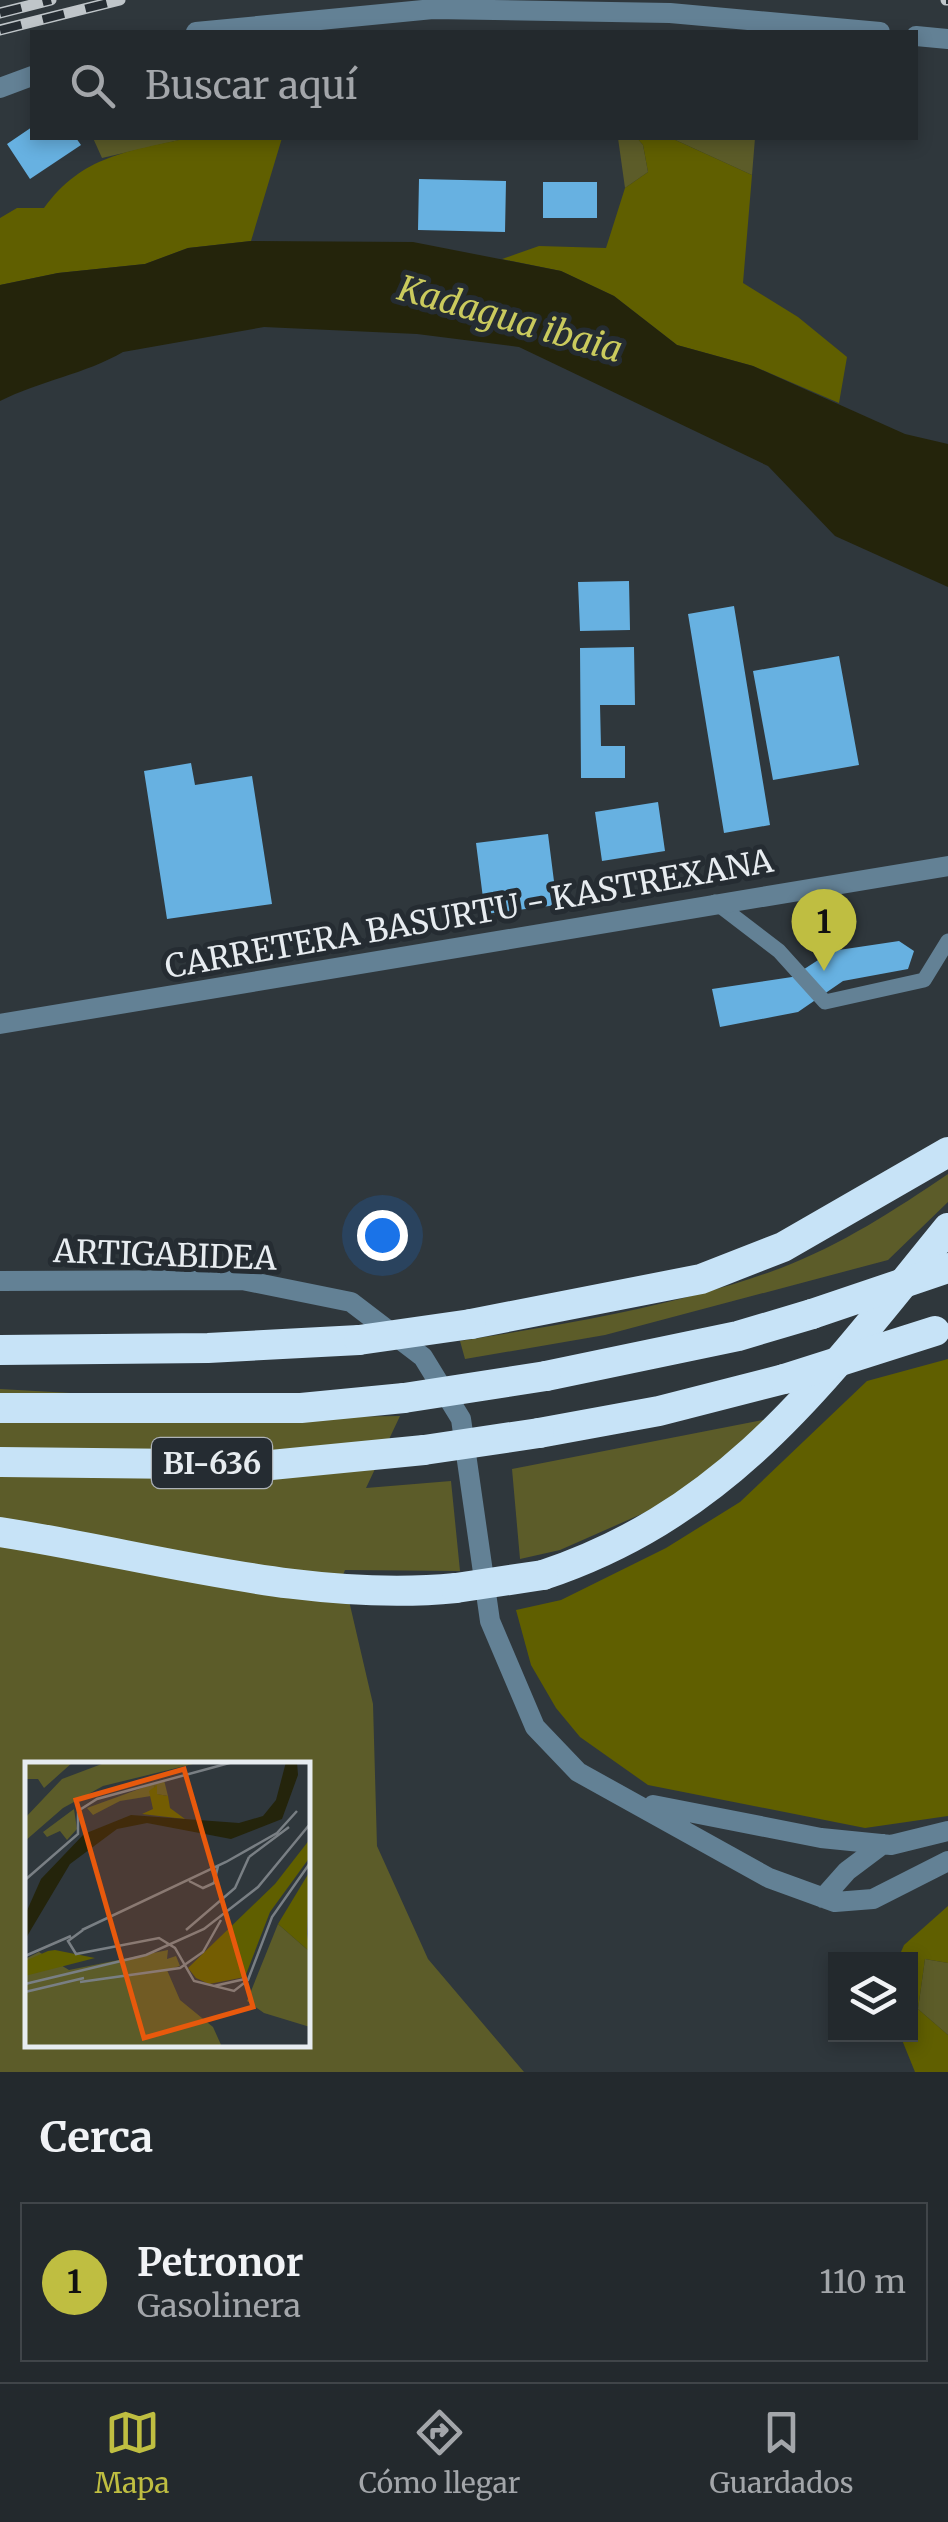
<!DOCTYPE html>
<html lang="es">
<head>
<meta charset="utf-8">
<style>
	body { margin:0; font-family:Merriweather,serif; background:#2b3135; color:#f1f3f6 }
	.controls { position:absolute; right:30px; bottom:30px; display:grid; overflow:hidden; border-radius:0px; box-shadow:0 5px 15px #0003 }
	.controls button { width:90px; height:90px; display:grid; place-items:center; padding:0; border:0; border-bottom:2px solid #404549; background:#23292d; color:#f1f3f6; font:50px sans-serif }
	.you { position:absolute; left:382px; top:1235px; width:35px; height:35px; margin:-25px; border:8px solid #fff; border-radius:50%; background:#1a73e8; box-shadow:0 0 0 15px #1a73e833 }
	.badge { display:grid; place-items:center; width:65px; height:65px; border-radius:50%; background:#bfbe41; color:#111; font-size:32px; font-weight:700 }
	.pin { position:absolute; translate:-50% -82px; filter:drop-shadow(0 2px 5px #0008) }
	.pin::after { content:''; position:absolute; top:52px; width:35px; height:30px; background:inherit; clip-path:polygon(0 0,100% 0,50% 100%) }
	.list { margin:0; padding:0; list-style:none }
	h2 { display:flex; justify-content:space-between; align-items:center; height:130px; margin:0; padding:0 40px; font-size:42px }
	h2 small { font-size:32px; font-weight:400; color:#a3a6aa }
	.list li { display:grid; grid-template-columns:65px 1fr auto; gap:30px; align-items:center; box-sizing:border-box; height:160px; margin:0 20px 20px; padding:0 20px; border:2px solid #404549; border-radius:0px }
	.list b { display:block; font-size:38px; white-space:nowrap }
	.list p { margin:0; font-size:32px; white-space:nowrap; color:#a3a6aa }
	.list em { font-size:32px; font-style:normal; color:#a3a6aa }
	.icon { flex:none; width:55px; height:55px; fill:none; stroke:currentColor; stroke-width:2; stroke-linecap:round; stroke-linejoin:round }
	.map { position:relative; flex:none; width:948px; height:2072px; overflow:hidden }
	.search { position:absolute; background:#23292d; box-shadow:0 5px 15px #0003; left:30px; right:30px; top:30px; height:110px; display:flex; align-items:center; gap:25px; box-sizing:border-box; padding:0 35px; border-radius:0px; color:#a3a6aa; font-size:38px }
	.sheet { height:310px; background:#23292d }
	nav { display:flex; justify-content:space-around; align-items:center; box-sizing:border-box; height:140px; border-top:2px solid #404549; background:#23292d; font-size:28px; color:#a3a6aa }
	nav a { display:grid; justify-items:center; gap:5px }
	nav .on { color:#bfbe41 }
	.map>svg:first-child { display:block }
	.green { fill:#5c5c29; fill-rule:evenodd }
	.forest { fill:#605f00 }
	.water { fill:#24240b }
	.building { fill:#67b1e1 }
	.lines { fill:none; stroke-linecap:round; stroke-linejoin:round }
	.service { stroke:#638195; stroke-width:15 }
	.minor { stroke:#638195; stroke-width:20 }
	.tertiary { stroke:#638195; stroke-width:20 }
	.motorway { stroke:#c7e3f7; stroke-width:30 }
	.rail-casing { stroke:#bfc5c9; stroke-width:11 }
	.rail { stroke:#252c32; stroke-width:8; stroke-dasharray:22; stroke-linecap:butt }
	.motorway-bridge { stroke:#c7e3f7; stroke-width:30 }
	.labels { text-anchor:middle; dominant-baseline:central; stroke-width:10; stroke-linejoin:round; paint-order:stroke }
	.shield { fill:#252c32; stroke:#adb2b7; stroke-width:2.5 }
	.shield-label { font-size:30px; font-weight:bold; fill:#e7ecf0 }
	.street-label { font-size:32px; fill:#e7ecf0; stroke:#252c32 }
	.water-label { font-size:35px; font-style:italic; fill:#caca5d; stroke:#252c32 }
	.inset-road { fill:none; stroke:#797f84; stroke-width:2.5 }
	.view { fill:#e8590c; fill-opacity:0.15; stroke:#e8590c; stroke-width:5 }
	.inset-edge { fill:none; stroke:#e7ecf0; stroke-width:5 }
</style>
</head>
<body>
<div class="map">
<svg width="948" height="2072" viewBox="0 0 948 2072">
	<rect width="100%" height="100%" fill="#2f373c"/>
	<path class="green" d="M93 138H188L102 158Z
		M613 138H637L643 145 648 172 625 188 618 138Z
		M671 138H755L752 175Z
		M948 1174V1202L888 1260 605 1335 465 1359 460 1341C567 1324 679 1306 781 1268 841 1245 895 1210 948 1174Z
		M0 1389 71 1393 211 1419 400 1416 366 1488 451 1481 460 1571 345 1570 343 1575 373 1704 377 1846 428 1959 524 2072H0ZM28 1764H308V2044H28Z
		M773 1418 671 1501 560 1550 520 1559 512 1469Z
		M925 1959 948 1963V2035L918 2009Z"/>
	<path class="forest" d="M188 138H282L251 241 188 248 145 264 58 273 0 285V218L17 208H44C83 155 127 152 188 138Z
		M637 138H671L752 175 743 283 798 317 847 357 839 403 753 366 677 345 614 296 561 271 502 259 539 246 606 248 625 188 648 172 643 145Z
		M948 1359V1816L865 1828 648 1785 580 1737 556 1708 531 1665 516 1610 561 1600 666 1548 740 1502 867 1381Z
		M948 1906V1963L925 1959 918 2009 948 2035V2072H915L900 2035 910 2034V1960L898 1959 904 1945Z"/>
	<path class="water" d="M251 241 413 242 561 271 614 296 677 345 753 366 905 434 948 444V587L835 536 768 466 519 347 417 334 264 327 123 352C85 374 40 381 0 401V285L58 273 145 264 188 248Z"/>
	<path class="building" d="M32 127V138H76L81 145 30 179 7 144Z
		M419 179 506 181 505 232 418 230Z
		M543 182H597V218H543Z
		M629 581 630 630 580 631 578 582Z
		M734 606 770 825 724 833 688 614Z
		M634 647 635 705H600L601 746H625V778H581L580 648Z
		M839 656 859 765 773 780 753 671Z
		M191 763 195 785 252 776 272 904 167 919 144 771Z
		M658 802 665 851 602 861 595 812Z
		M548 834 557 905 485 914 476 843Z
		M899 941 914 951 908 969 843 981 798 1012 720 1027 712 989 792 977 832 951Z"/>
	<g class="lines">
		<path class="service" d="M715 902 779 951 825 1002 924 980 948 941"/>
		<path class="minor" d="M196 32 433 9 670 13 880 32
			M916 36 948 39
			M0 88 32 76
			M0 1281 242 1280 351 1302 423 1357 461 1419 490 1621 535 1727 578 1772 769 1878 835 1902 873 1899 948 1861
			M653 1805 821 1838 891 1845 948 1831
			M823 1898 847 1871 883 1844"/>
		<path class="tertiary" d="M0 1024 948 866"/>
		<path class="motorway" d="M471 1324 701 1279 783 1247 948 1152
			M0 1350 208 1348 359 1340
			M546 1376 738 1336 812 1314
			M0 1408H301L404 1398
			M539 1433 659 1411 784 1379
			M0 1462 271 1465 424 1450
			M0 1532C149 1555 305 1603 456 1588
			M543 1575C732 1512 827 1376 948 1228"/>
		<g class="rail-casing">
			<path id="rail" d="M946 0H948
				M0 13 51 0
				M0 30 120 0"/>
		</g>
		<use href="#rail" class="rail"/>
		<path class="motorway-bridge" d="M812 1314 948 1268
			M359 1340 471 1324
			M784 1379 935 1331
			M404 1398 546 1376
			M424 1450 539 1433
			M456 1588 543 1575"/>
	</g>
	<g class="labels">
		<rect class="shield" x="152" y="1438" width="120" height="50" rx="8"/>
		<g class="shield-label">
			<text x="212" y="1463">BI-636</text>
		</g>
		<g class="street-label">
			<text transform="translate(469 914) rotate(-10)">CARRETERA BASURTU - KASTREXANA</text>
			<text transform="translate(165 1255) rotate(2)">ARTIGABIDEA</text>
		</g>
		<g class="water-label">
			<text transform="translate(510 319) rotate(16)">Kadagua ibaia</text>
		</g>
	</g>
	<g transform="translate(25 1762)">
		<rect width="285" height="285" fill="#2f373c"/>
		<path d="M0 0H48L19 26 13 17H0ZM82 0H176L78 24 38 46 0 79V56L37 17ZM139 18 143 34 131 32 130 22 128 39 126 34 95 39 68 53 62 46ZM49 47 52 67 42 78 35 69 22 75 18 70ZM253 162 285 190V265L239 251 222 239ZM143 188 142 197 151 194 155 204 142 208 155 238 188 265 197 285H0V197L14 190 44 208Z" fill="#5c5c29"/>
		<path d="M132 23V32L143 34 145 46 160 57 117 52 128 47 124 29ZM285 77V95L245 150 220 215 184 222 171 216 163 206 250 122ZM285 109 282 172 285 190 253 162ZM23 189 30 188 70 196 0 214V199Z" fill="#605f00"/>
		<path d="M261 0H272L273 13 257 57 206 77 122 61 92 67 45 102 1 176 0 153 16 117 59 72 106 53 214 61 238 54 251 38Z" fill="#24240b"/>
		<path class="inset-road" d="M224 95 264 65M0 118 53 72V49L72 37 208 0M164 119 178 126 189 121 193 104M57 168 201 100 252 71 272 49M58 168 43 179 51 192 134 176 150 186 169 219 209 229 223 218 247 155 285 101M161 168 210 126 224 95M0 194 46 174M55 220 155 206 178 190 196 158M0 222 121 193 179 167 233 125 285 62M189 224 220 217M0 230 59 216"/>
		<path class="view" d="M159 7 228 245 119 276 51 38Z"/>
		<rect width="285" height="285" class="inset-edge"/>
	</g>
</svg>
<div class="controls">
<button><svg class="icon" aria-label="layers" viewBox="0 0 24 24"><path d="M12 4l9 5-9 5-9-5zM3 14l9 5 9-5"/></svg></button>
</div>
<div class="you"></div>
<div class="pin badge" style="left:824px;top:971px">1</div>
<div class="search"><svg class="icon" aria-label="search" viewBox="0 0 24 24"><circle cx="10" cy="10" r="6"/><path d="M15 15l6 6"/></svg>Buscar aquí</div>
</div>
<section class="sheet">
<h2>Cerca<small></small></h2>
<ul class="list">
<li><span class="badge">1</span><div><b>Petronor</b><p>Gasolinera</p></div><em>110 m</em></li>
</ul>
</section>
<nav>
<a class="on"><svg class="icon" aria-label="map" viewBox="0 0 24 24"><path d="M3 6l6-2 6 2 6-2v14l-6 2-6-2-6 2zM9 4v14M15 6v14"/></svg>Mapa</a>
<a><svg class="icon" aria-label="directions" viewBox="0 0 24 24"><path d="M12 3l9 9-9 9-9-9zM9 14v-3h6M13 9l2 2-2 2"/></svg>Cómo llegar</a>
<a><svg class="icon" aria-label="saved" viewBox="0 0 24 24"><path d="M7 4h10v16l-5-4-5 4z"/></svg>Guardados</a>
</nav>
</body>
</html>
